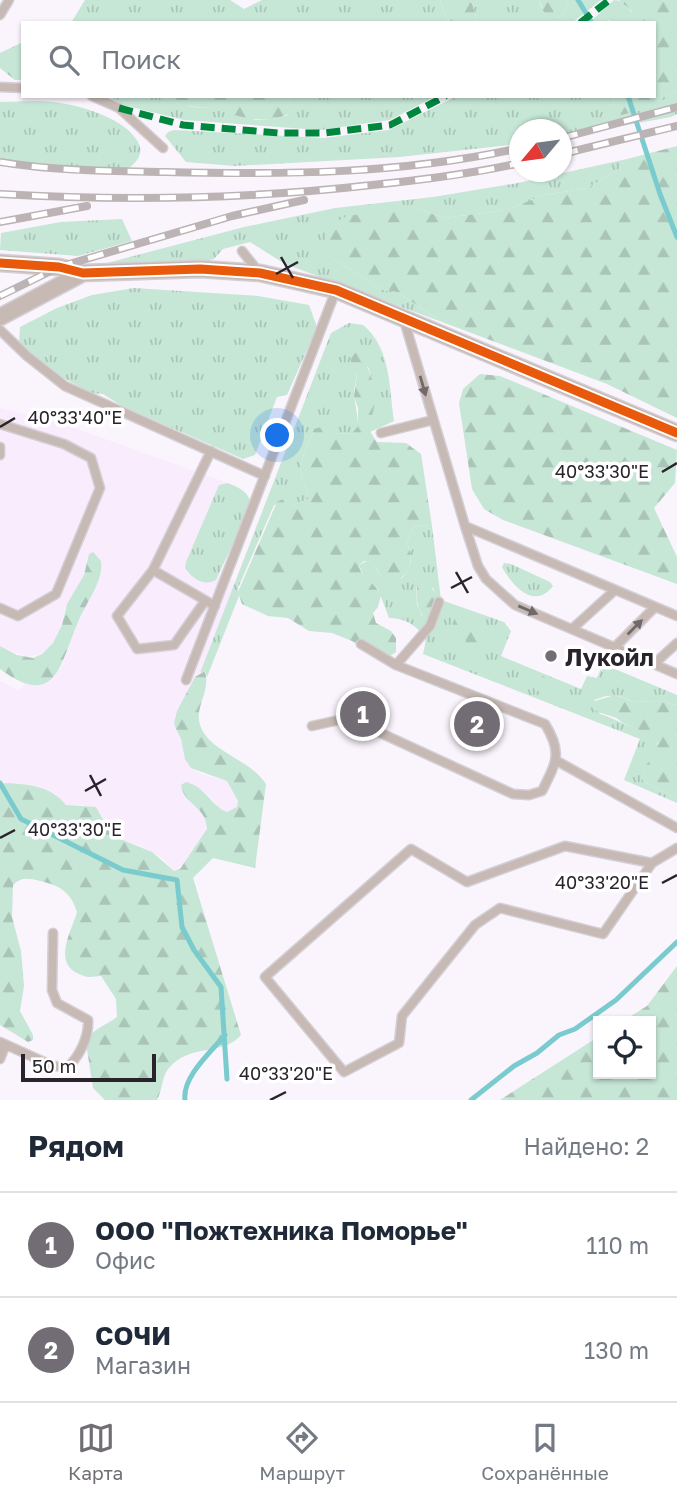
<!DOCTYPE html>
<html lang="ru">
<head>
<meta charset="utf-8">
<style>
	body { margin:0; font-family:"Golos Text",sans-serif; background:#f2f2f3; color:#1f2937 }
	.controls { position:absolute; right:21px; bottom:21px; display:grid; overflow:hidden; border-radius:0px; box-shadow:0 2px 5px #0004 }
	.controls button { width:63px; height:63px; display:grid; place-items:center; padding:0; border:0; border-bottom:2px solid #e0e1e3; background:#fff; color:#1f2937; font:35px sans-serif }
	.compass { position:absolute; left:509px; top:119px; width:63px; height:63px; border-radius:50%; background:#fff; box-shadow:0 2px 5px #0004; rotate:241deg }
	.scale { position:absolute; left:21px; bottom:18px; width:135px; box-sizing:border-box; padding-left:7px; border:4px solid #29242b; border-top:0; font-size:19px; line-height:24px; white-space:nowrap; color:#29242b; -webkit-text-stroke:5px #fff; paint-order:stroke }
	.you { position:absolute; left:278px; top:436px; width:24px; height:24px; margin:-18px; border:5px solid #fff; border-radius:50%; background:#1a73e8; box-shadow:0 0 0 10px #1a73e833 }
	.badge { display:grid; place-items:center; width:46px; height:46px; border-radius:50%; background:#726d74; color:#fff; font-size:23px; font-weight:700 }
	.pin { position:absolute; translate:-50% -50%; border:4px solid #fff; box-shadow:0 2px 7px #0006 }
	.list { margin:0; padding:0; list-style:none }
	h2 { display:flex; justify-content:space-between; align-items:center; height:91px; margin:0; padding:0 28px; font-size:30px }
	h2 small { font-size:23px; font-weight:400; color:#747a83 }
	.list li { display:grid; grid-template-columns:46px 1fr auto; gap:21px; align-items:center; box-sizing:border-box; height:105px; padding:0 28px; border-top:2px solid #e0e1e3 }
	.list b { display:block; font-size:26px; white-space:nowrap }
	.list p { margin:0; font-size:23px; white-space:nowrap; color:#747a83 }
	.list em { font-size:23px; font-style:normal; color:#747a83 }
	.icon { flex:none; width:38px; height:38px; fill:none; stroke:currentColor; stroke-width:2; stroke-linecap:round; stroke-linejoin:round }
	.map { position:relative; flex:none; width:677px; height:1100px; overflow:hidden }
	.search { position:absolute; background:#fff; box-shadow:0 2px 5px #0004; left:21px; right:21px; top:21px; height:77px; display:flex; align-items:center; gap:18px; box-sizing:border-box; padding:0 24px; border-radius:0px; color:#747a83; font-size:26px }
	.sheet { height:301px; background:#fff }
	nav { display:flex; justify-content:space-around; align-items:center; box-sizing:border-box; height:98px; border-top:2px solid #e0e1e3; background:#fff; font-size:19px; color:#747a83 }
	nav a { display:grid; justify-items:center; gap:4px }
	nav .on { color:#726d74 }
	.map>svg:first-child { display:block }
	.built { fill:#f9ecfd }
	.grass { fill:url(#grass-tufts); fill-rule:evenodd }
	.forest { fill:url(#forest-firs) }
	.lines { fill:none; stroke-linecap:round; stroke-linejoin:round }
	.stream { stroke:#7acbce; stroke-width:5 }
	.lane-casing { stroke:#d4cfd6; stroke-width:11 }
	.street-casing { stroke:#d4cfd6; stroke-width:19 }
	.lane { stroke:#c7bab4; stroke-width:8 }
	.street { stroke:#c7bab4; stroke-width:16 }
	.rail-casing { stroke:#bcb3b5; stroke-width:8 }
	.rail { stroke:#fff; stroke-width:5; stroke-dasharray:16; stroke-linecap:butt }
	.quiet { stroke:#00873e; stroke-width:7; stroke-dasharray:14 7; stroke-linecap:butt }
	.cycleway-casing { stroke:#fff; stroke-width:13 }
	.cycleway { stroke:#e8590c; stroke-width:9 }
	.oneway { fill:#706869 }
	.ticks { fill:none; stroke:#29242b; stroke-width:2.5 }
	.poi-dot { fill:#726d74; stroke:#fff; stroke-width:2.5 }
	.labels { text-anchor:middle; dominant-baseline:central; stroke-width:7; stroke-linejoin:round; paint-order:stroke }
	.poi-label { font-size:24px; font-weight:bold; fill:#29242b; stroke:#fff; text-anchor:start }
	.ticks-label { font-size:18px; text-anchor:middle; fill:#29242b; stroke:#fff; stroke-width:7; stroke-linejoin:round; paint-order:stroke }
</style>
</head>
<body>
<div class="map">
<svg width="677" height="1100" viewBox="0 0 677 1100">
	<defs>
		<pattern id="grass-tufts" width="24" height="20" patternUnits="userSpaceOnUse" patternTransform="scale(1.75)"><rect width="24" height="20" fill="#c6e6d6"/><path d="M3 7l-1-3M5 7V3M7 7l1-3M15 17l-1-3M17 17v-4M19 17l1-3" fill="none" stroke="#aac5b8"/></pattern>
		<pattern id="forest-firs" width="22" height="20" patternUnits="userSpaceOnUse" patternTransform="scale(1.75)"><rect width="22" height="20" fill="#c6e6d6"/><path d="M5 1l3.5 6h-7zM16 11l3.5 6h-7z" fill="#aac5b8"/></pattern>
	</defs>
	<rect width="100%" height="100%" fill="#faf4fc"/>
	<path class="built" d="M0 408 63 424 228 483 219 486 187 562 236 581 200 673 195 677 177 711 174 723 191 768 201 774 227 781 238 800 237 807 227 812 222 810 207 793 192 783 182 791 189 801 200 807 207 823V829L188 860 175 871 162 858 141 846 118 838 106 825 99 812 84 805H66L55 794 34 785 0 783V681L17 690 22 688 25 683 31 685 61 669 76 624 100 572 89 554 84 575 65 608 57 639 42 653 28 657 0 646Z"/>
	<path class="grass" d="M85 0H230L244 9 262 0H440L448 23H71Z
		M471 0H539L541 7 555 18 563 15 567 8 566 0H601L572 23H478Z
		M614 0C625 0 634 12 635 23H613L609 20 603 23H589Z
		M677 90V114L671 117 562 137V130H520L519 144 399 157 235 166 186 162 165 136 168 132 174 130 324 138 389 130 457 96H613L614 109 638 111Z
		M109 96H159L191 107 209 108 256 120H273L288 115 291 104 288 96H436L390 120 320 130 184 120 123 105Z
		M0 102C18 102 37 100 54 102 80 105 128 119 139 144 145 157 131 168 121 173L0 161Z
		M627 159 619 169 588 188 544 195 506 210 444 218 418 209 333 259 383 290 397 292 442 322 285 264 250 242 223 249 214 259 192 264 107 263 244 227 335 208 433 197 518 183Z
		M122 219 132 241 78 256 0 250 1 233 61 222Z
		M134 288 258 296 309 305 317 327 287 395 277 397 255 455 243 459 122 406 103 394 91 393 60 376 19 344 20 327 57 308 92 295Z
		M349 323 363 325C391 348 389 387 394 421L370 432 367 425C376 405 376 386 368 367L351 359C360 377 356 375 354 392 354 399 358 416 358 426L352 433 335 434 314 429C310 440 299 461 301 472 302 482 308 488 308 499L294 505 288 501 274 505 238 588 239 596 207 677 205 671 200 673 331 333Z
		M228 483C239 488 249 491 251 505L216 580C203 587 192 578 185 568L186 562 219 485Z
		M416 525 432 526 441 600 504 622 511 631 501 656 581 689 587 676 597 678 603 664 677 695V705L656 701 634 702 619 696H606L594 700 600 714C611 717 617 721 626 725 637 730 664 732 656 751 652 762 641 768 643 781L677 799V803L624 780 640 739 423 654 426 640C417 625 407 619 389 618L378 589 364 577 359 565 367 561 373 563 385 584C408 583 416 562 407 543L412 529ZM416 587 433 588 437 610 422 616 417 605Z
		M504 563 511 564 550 582 553 586C534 611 512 585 502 567Z"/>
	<path class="forest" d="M440 0H471L478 23H448Z
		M539 0H566L567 8 563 15 555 18 545 15Z
		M619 0H677V90L638 111 621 115 614 109 613 96H654V23H635L631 10Z
		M23 42V80H15L0 68V53Z
		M159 96H288L291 104 289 114 273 120 249 119 209 108 185 106Z
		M677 146V418L607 384 442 322 397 292 383 290 333 259 324 244 327 227 347 216 402 208 418 209 444 218 506 210 544 195 588 188 619 169 627 159Z
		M356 352 360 353C369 369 378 388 374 407 371 426 363 423 377 442L406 443 421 454 432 526 416 525 412 529 407 543 411 554 409 570 396 583 385 585 377 569 370 562 364 561 359 565C362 580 375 582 381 595L378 607 373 613 376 623 391 631 396 638V652L390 656 364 649 352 641 332 633 309 631 288 618 268 616 242 604 238 592 277 502 285 498 294 505 308 499C308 488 302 482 301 472 299 461 310 440 314 429L321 427 335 434 352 433 358 426V408L354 396 357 375 350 359Z
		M480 374 500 376 677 450 675 483 654 508 677 557V584L503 520 484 509 472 489 459 403 463 389Z
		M93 552 101 561C104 581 85 604 78 622 60 663 57 711 0 669V646L17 655 33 658 42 654 53 643 62 625 67 604 84 575 89 554Z
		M423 579C435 587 436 597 437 610L429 621C416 613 416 598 417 584Z
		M461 617 481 631 483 641 481 646 474 649 467 645 464 635 454 625 455 620Z
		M205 671C211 692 194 707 200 725 209 752 250 759 266 784L255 868 213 858 193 878 241 1035C222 1057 190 1042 168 1069 162 1077 162 1091 157 1100H105L93 1088 86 1043C91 1029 105 1026 117 1017L116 999 101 976C95 976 89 978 84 976 50 966 71 933 77 912 71 892 59 885 40 881 28 878 21 877 13 885L12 917 21 951 24 986 20 1011 33 1035V1040L28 1042 0 1025V783C25 784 49 784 66 805L96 807 106 825 118 838 152 852 174 871 180 869 207 829C206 805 184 806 181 785L186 782C205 786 211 806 227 812L237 807 238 801 227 781 191 768 185 759 181 739 176 729 174 723 177 711 195 677Z
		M543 676 555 684 557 689 552 696C544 693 534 692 530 683L534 678Z
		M615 695 634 702 656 701 677 705V799L643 781C641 765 655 758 658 743 650 730 638 731 625 724 621 723 619 719 616 718 606 713 599 715 590 706L591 702Z
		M677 966V1100H500L598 1037V1074H651V1021H623L647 1006Z"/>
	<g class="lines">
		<path class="stream" d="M578 0 592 23
			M628 96 660 194 677 237
			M0 783 21 819 123 870 177 880 182 927 194 950 221 987 227 1079
			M185 1100C182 1077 211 1052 225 1035
			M471 1100 514 1066 537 1053 559 1035 575 1029 616 1000 677 942"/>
		<g class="lane-casing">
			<path id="lane" d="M0 15 9 0
				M0 87 23 88
				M92 96 119 108 163 148
				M242 251 258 271
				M404 320 465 526 478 566 486 579 515 605 677 674
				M0 330 27 356 65 386 265 476
				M0 424 64 444 91 458 100 488 56 594 18 616 0 608
				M381 433 433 420
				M0 447V455
				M211 451 153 570 215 606
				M465 526 677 616
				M153 570 117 616 137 649 174 645 205 601
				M572 629 615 590
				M615 647 655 607
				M654 664 677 643
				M396 665 430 626 439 602
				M186 680 336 290
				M312 726 348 718 513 794 529 795 542 791C556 763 563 753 545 724L396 665 361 644
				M557 761 677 828
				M652 863 603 934 500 908 475 925 402 1016 399 1043 344 1072 265 977 411 849 467 882 565 846 652 863 677 848
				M0 1042 53 1066 68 1067C80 1055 89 1037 88 1020L57 1003 52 990 53 933
				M0 1059 5 1046"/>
		</g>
		<g class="street-casing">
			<path id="street" d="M0 263 59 267 83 273 200 269 260 273 336 290 677 433
				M0 317 83 273"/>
		</g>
		<use href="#lane" class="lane"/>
		<use href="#street" class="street"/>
		<g class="rail-casing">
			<path id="rail" d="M562 138 677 107
				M562 154 677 126
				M0 162C54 171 110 171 165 172 283 175 404 174 520 148
				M0 194C124 201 248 199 372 185 422 180 471 174 520 163
				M0 222 87 206
				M0 296 59 267 232 216 304 200"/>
		</g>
		<use href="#rail" class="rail"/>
		<path class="quiet" d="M580 23 608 1
			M119 108 183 125 279 133H324L390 125 446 96"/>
		<g class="cycleway-casing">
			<path id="cycleway" d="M0 263 59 267 83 273 200 269 260 273 336 290 677 433"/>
		</g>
		<use href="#cycleway" class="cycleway"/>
	</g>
	<defs><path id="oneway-solid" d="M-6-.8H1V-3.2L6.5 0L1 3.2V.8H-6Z" transform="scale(1.75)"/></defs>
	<g class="oneway">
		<use href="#oneway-solid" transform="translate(423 386) rotate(74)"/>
		<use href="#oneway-solid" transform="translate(528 610) rotate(23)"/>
		<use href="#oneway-solid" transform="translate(635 627) rotate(-45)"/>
	</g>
	<path class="ticks" d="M281 257 293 278M276 274 298 262M0 427 15 418M662 472 677 463M456 572 468 593M451 588 472 577M90 775 101 796M85 791 106 779M0 838 15 830M662 883 677 875M270 1100 286 1092"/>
	<circle class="poi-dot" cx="551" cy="656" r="7"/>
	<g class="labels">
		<g class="poi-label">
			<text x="565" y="656">Лукойл</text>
		</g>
	</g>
	<g class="ticks-label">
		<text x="75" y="424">40°33'40"E</text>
		<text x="602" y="478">40°33'30"E</text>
		<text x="75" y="836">40°33'30"E</text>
		<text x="602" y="889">40°33'20"E</text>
		<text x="286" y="1080">40°33'20"E</text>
	</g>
</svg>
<div class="controls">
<button><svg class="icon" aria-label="locate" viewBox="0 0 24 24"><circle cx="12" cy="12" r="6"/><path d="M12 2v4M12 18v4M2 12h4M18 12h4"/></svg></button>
</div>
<svg class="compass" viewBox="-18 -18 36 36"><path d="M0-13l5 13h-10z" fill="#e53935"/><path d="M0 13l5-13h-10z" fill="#747a83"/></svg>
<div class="scale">50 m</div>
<div class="you"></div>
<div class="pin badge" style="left:363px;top:714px">1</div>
<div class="pin badge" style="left:477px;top:724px">2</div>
<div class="search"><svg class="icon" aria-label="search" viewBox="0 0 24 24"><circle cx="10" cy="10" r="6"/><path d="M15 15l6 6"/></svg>Поиск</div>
</div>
<section class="sheet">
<h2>Рядом<small>Найдено: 2</small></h2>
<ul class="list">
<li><span class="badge">1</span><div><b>ООО &quot;Пожтехника Поморье&quot;</b><p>Офис</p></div><em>110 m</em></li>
<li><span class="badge">2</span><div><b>СОЧИ</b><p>Магазин</p></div><em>130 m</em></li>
</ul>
</section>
<nav>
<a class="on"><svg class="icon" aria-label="map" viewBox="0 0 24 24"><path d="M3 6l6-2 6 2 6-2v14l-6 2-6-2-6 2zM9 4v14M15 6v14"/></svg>Карта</a>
<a><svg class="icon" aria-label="directions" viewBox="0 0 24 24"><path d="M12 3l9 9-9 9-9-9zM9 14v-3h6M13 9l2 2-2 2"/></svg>Маршрут</a>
<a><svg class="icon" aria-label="saved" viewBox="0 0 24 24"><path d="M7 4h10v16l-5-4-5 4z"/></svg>Сохранённые</a>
</nav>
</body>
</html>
